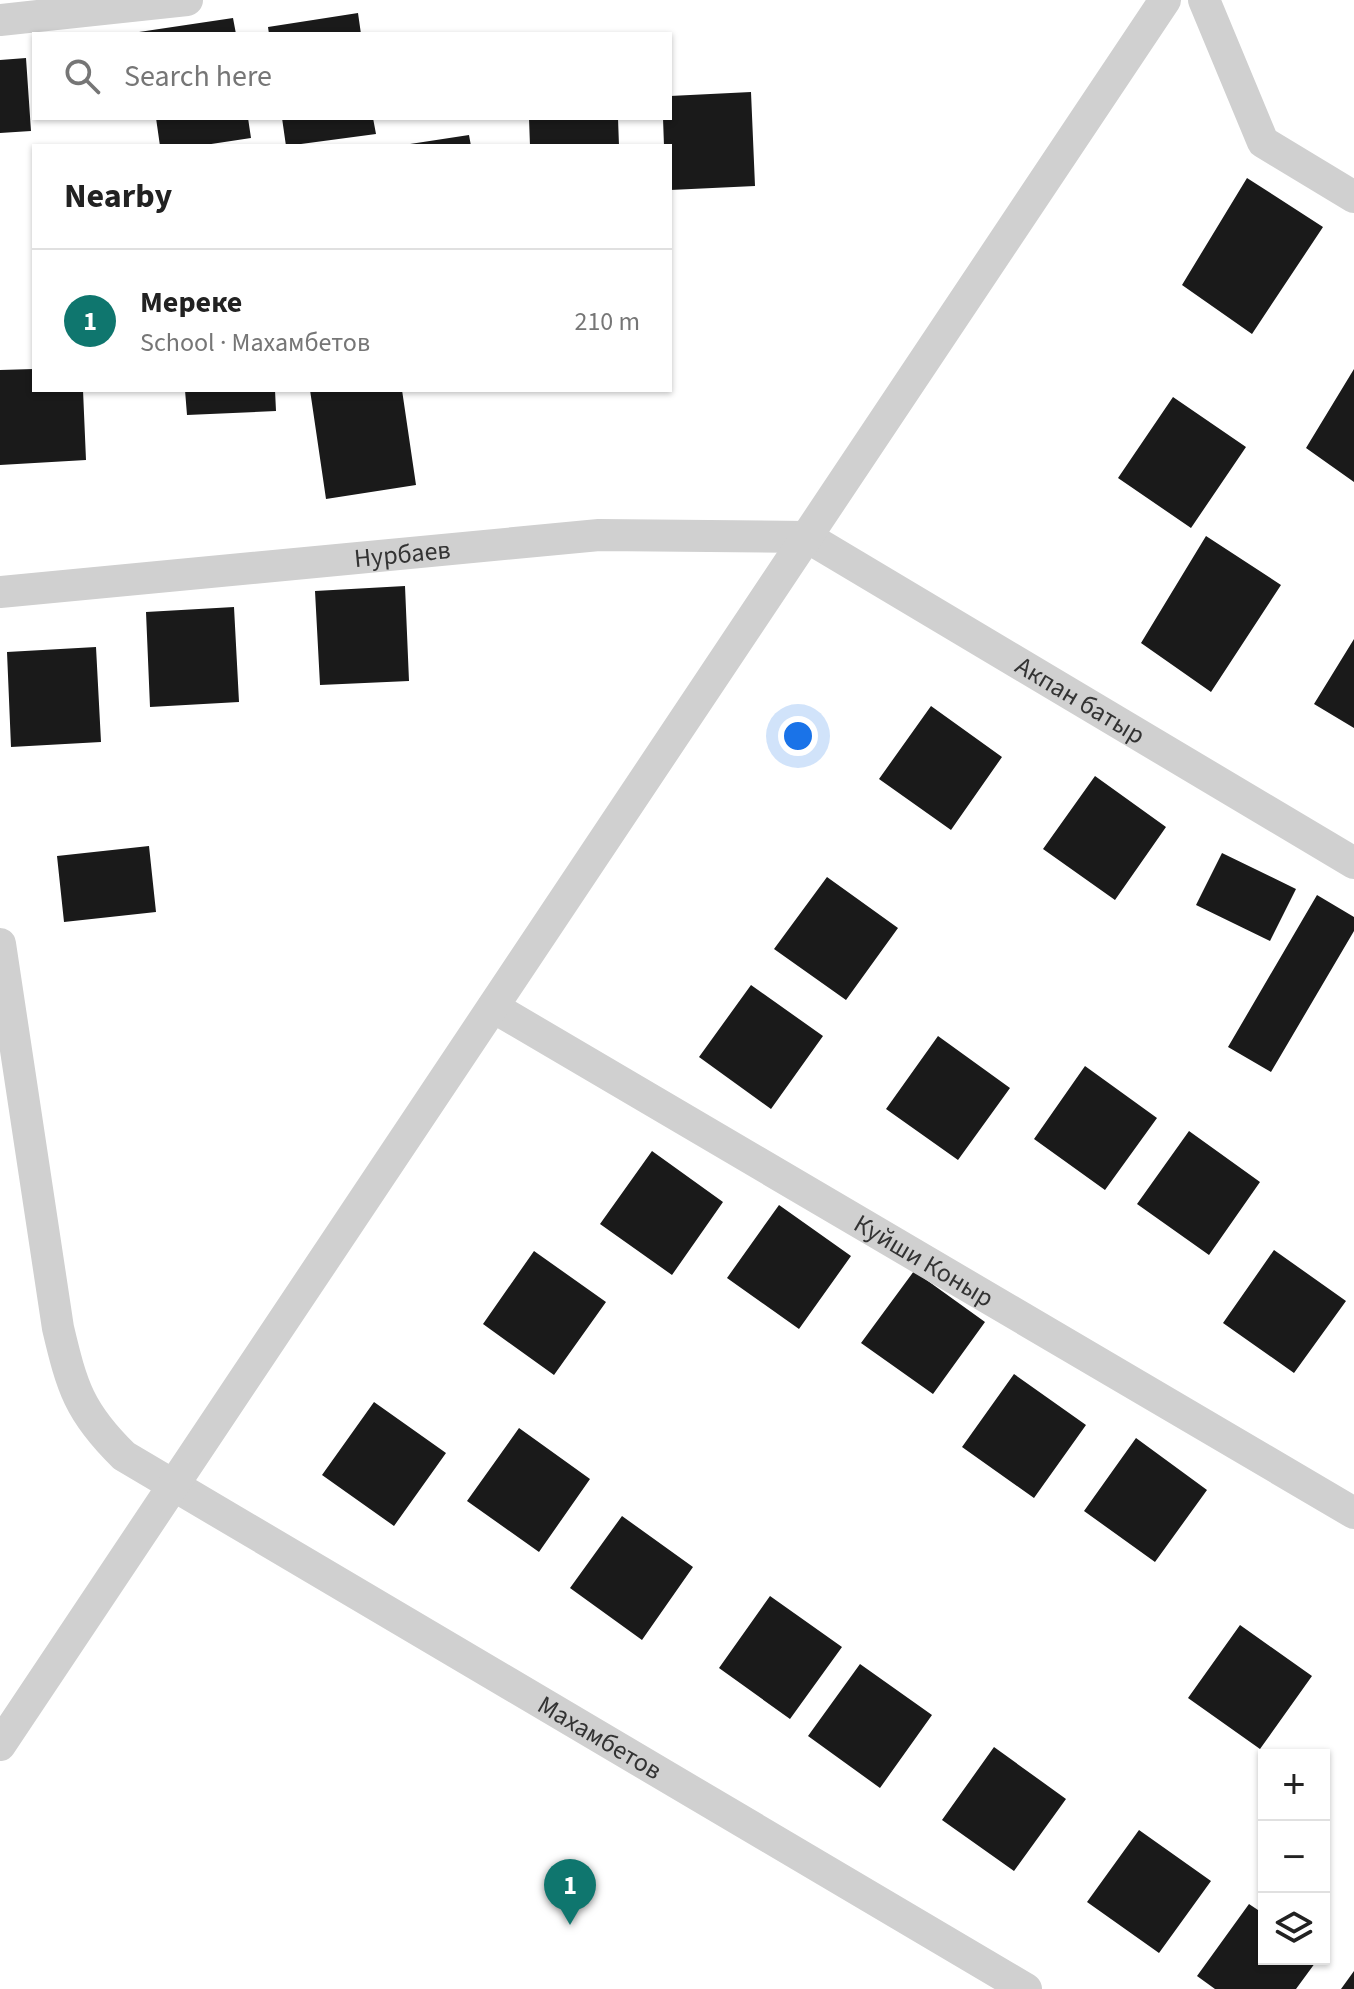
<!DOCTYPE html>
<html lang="en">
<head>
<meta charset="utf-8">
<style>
	body { margin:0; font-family:"Source Sans 3",sans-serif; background:#f2f2f2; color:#222 }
	.controls { position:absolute; right:24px; bottom:24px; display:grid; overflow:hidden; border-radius:0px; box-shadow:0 2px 6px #0004 }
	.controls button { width:72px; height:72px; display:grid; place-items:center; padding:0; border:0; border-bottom:2px solid #e0e0e0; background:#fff; color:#222; font:40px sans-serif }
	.you { position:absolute; left:798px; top:736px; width:28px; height:28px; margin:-20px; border:6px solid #fff; border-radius:50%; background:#1a73e8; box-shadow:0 0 0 12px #1a73e833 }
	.badge { display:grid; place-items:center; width:52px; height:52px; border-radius:50%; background:#0f766e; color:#fff; font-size:26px; font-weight:700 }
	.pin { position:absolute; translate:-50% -66px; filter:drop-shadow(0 2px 4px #0008) }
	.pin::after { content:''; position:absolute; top:42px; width:28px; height:24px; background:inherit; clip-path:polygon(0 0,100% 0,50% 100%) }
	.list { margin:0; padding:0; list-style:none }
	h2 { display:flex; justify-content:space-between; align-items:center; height:104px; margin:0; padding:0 32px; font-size:34px }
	h2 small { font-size:26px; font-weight:400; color:#767676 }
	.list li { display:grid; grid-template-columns:52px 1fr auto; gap:24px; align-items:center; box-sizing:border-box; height:144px; padding:0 32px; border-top:2px solid #e0e0e0 }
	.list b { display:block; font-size:30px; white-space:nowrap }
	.list p { margin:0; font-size:26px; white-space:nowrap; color:#767676 }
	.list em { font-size:26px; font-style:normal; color:#767676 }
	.icon { flex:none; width:44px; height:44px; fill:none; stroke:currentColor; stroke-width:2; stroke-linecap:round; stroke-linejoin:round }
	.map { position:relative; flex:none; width:1354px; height:1989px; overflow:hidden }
	.search { position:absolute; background:#fff; box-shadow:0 2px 6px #0004; left:32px; top:32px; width:640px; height:88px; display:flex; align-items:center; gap:20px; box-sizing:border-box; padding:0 28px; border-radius:0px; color:#767676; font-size:30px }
	.panel { position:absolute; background:#fff; box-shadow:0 2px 6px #0004; left:32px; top:144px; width:640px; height:248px; border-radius:0px }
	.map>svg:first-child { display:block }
	.building { fill:#1a1a1a }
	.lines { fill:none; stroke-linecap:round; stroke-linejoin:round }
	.minor { stroke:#d0d0d0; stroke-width:32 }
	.labels { text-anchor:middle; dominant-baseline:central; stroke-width:8; stroke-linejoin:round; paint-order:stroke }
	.street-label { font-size:26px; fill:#333; stroke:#fff }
</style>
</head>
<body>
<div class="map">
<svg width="1354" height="1989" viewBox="0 0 1354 1989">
	<rect width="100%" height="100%" fill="#fff"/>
	<path class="building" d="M358 13 361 34H269L268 27Z
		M233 18 236 34H139V32Z
		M26 58 31 131 0 133V60Z
		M751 92 755 186 670 190V146H664L663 118H670V96Z
		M156 118H248L251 138 198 146H160Z
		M282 118H373L376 134 286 146Z
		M529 118H618L619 146H530Z
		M469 135 471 146H410V144Z
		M1247 178 1323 227 1252 334 1182 285Z
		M34 369V390H83L86 460 0 465V370Z
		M1354 369V482L1306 448Z
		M185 390H275L276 411 187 415Z
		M310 390H402L416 485 326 499Z
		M1173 397 1246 447 1191 528 1118 478Z
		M1206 536 1281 585 1211 692 1141 643Z
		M405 586 409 681 320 685 315 591Z
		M234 607 239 702 150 707 146 612Z
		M1354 639V728L1314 704Z
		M96 647 101 742 11 747 7 652Z
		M931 706 1002 757 951 830 879 779Z
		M1095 776 1166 827 1115 900 1043 849Z
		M149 846 156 912 64 922 57 856Z
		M1222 853 1296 889 1270 941 1196 905Z
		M827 877 898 928 846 1000 774 949Z
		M1317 895 1354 917V931L1271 1072 1228 1047Z
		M751 985 823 1036 771 1109 699 1057Z
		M938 1036 1010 1088 958 1160 886 1109Z
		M1085 1066 1157 1118 1105 1190 1034 1139Z
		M1189 1131 1260 1182 1209 1255 1137 1204Z
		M652 1151 723 1202 672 1275 600 1224Z
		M779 1205 851 1256 799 1329 727 1278Z
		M1274 1250 1346 1301 1294 1373 1223 1323Z
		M534 1251 606 1302 554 1375 483 1324Z
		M914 1271 985 1322 933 1394 861 1343Z
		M1014 1374 1086 1425 1034 1498 962 1447Z
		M374 1402 446 1453 394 1526 322 1475Z
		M519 1428 590 1479 539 1552 467 1501Z
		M1136 1438 1207 1490 1155 1562 1084 1511Z
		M622 1516 693 1567 642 1640 570 1588Z
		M770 1596 842 1647 790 1719 719 1668Z
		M1240 1625 1312 1676 1260 1749 1188 1698Z
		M860 1664 932 1715 880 1788 808 1736Z
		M994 1747 1066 1799 1014 1871 942 1820Z
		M1139 1830 1211 1881 1159 1953 1087 1902Z
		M1249 1904 1264 1914V1959H1318L1296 1989H1215L1197 1976Z
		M1354 1971V1989H1341Z"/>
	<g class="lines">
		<g class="minor">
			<path d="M1204 0 1263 142 1354 197"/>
			<path d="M0 20 187 0"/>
			<path id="s1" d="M0 592 599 535 807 537 1354 863"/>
			<path id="s2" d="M0 944 58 1328C72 1387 79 1412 124 1456L1026 1989"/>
			<path id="s3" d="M493 1007 1354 1513"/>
			<path d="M0 1745 1165 0"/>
		</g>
	</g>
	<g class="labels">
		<g class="street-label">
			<text stroke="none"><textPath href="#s1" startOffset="404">Нурбаев</textPath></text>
			<text stroke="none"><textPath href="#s1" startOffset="1128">Акпан батыр</textPath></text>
			<text stroke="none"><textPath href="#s3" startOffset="500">Куйши Коныр</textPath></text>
			<text stroke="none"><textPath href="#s2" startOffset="1088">Махамбетов</textPath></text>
		</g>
	</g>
</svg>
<div class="controls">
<button>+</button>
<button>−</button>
<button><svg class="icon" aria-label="layers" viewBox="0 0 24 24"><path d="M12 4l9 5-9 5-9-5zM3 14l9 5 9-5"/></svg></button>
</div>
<div class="you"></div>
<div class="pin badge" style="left:570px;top:1925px">1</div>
<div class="search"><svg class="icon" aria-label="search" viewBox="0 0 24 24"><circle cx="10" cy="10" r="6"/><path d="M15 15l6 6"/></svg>Search here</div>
<section class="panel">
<h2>Nearby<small></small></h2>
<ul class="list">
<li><span class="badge">1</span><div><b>Мереке</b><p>School · Махамбетов</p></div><em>210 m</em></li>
</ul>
</section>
</div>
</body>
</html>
